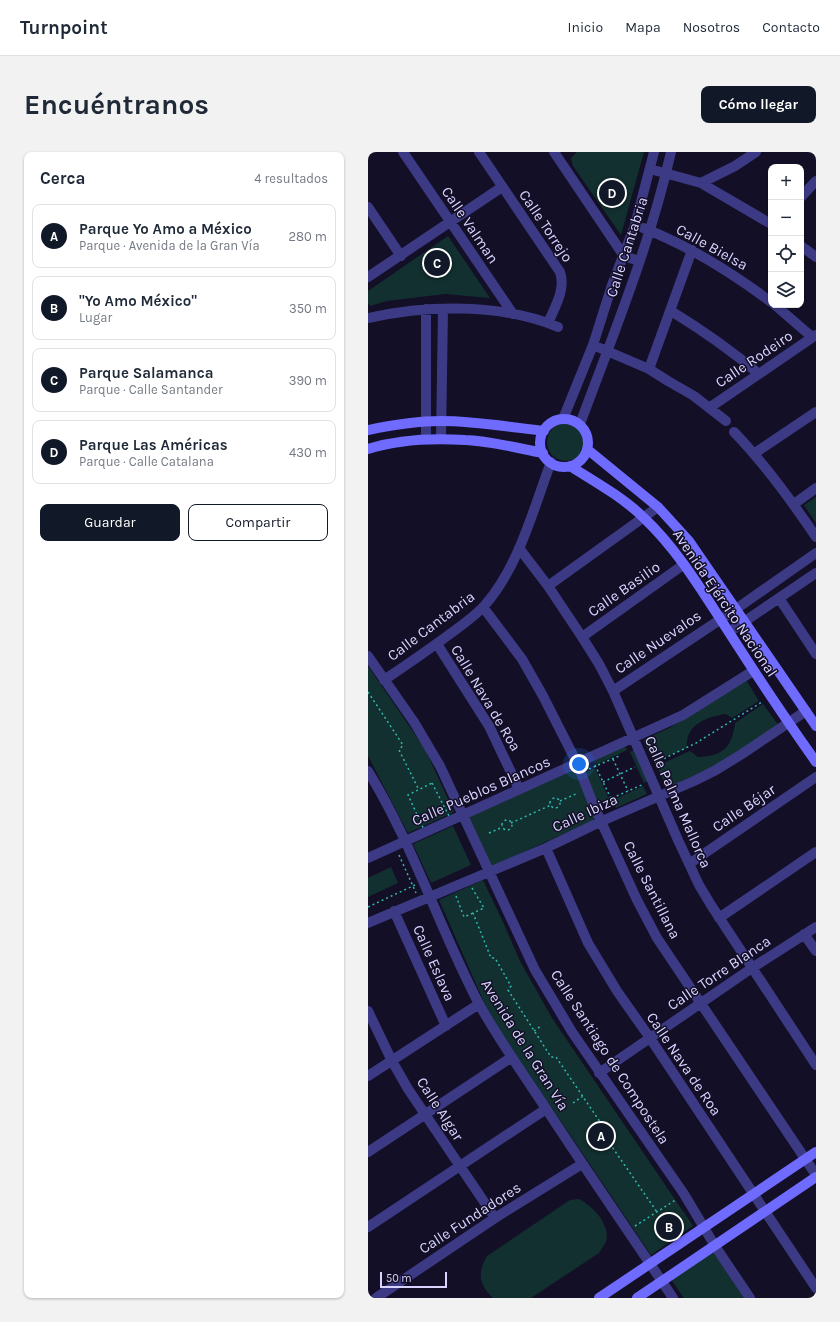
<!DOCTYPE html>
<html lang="es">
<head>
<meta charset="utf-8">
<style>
	body { margin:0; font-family:Karla,sans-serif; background:#f2f2f3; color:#1f2937 }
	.controls { position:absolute; right:12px; top:12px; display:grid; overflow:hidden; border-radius:8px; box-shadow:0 1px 3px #0004 }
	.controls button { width:36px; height:36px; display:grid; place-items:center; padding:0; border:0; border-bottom:1px solid #e0e1e3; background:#fff; color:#1f2937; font:20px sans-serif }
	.scale { position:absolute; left:12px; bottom:10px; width:67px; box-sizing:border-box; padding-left:4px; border:2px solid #d9d4ff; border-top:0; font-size:11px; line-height:14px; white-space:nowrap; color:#d9d4ff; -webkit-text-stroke:3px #130f26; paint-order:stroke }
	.you { position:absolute; left:211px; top:612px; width:14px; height:14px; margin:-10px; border:3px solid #fff; border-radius:50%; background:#1a73e8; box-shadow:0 0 0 6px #1a73e833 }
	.badge { display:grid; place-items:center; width:26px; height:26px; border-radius:50%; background:#111827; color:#fff; font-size:13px; font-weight:700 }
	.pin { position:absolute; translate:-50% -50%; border:2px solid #fff; box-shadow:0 1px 4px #0006 }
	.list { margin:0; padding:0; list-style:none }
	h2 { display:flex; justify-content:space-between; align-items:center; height:52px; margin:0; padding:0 16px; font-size:17px }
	h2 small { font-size:13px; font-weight:400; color:#747a83 }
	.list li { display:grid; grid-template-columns:26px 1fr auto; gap:12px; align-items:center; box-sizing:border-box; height:64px; margin:0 8px 8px; padding:0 8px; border:1px solid #e0e1e3; border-radius:8px }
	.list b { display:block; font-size:15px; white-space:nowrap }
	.list p { margin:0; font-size:13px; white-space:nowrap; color:#747a83 }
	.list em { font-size:13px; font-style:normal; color:#747a83 }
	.actions { display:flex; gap:8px; padding:12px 16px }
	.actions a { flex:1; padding:9px 0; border:1px solid #111827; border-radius:8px; text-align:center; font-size:14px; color:#111827 }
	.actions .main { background:#111827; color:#fff }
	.icon { flex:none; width:22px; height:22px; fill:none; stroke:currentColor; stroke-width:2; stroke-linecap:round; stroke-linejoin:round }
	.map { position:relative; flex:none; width:448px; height:1146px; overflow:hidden; border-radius:8px }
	header { display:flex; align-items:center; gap:24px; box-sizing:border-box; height:56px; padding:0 20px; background:#fff; border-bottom:1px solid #e0e1e3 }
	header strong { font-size:19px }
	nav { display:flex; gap:22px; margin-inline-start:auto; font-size:14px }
	.intro { display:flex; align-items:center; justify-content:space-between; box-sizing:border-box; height:96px; padding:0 24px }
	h1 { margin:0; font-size:28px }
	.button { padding:10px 18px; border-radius:8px; background:#111827; color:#fff; font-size:14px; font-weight:700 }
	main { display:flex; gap:24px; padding:0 24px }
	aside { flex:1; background:#fff; border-radius:8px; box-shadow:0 1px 3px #0004 }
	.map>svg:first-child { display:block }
	.green { fill:#12302f }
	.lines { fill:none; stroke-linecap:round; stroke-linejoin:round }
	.path { stroke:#2fb8b0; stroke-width:1.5; stroke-dasharray:2 3; stroke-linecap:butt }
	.street { stroke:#3d3a85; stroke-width:10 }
	.secondary { stroke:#6f6bff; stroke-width:10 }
	.labels { text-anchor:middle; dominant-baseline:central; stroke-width:3; stroke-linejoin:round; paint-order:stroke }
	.street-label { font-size:15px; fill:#d9d4ff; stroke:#130f26 }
</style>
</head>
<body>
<header>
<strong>Turnpoint</strong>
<nav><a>Inicio</a><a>Mapa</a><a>Nosotros</a><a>Contacto</a></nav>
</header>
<div class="intro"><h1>Encuéntranos</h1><a class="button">Cómo llegar</a></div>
<main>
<aside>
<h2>Cerca<small>4 resultados</small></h2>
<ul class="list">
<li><span class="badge">A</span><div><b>Parque Yo Amo a México</b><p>Parque · Avenida de la Gran Vía</p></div><em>280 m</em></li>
<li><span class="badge">B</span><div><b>&quot;Yo Amo México&quot;</b><p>Lugar</p></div><em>350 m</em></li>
<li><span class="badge">C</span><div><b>Parque Salamanca</b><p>Parque · Calle Santander</p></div><em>390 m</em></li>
<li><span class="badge">D</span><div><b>Parque Las Américas</b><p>Parque · Calle Catalana</p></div><em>430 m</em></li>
</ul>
<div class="actions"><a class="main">Guardar</a><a>Compartir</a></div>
</aside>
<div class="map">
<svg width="448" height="1146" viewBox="0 0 448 1146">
	<rect width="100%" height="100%" fill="#130f26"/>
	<path class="green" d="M209 0H276L253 83 205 14 203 6Z
		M80 84 122 146 77 142 19 149 2 154 0 151V139Z
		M179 290a19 19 0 1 1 38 0a19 19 0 1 1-38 0Z
		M448 345V371L436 353Z
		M0 514 57 597 86 660 40 681 0 604Z
		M377 526 391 549 364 566 358 562C339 565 317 572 319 596L286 610 275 588 303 575Z
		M395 552 411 574 352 612 298 636 289 614 322 599 330 605C354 604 364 596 367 571Z
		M255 589 259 598 228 613 223 603Z
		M272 595 286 626 276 631 262 600Z
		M227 616 241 647 231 652 217 621Z
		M207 617 230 666 121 716 98 666Z
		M275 634 279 642 248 656 245 648Z
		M85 674 103 713 63 731 45 692Z
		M23 715 30 731 0 745V726Z
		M115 728 135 770 152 809 184 866 325 1074 283 1103 132 879 116 850 71 748Z
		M211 1047C225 1054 243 1073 238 1090 236 1094 233 1097 231 1101L163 1146H125C111 1133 109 1121 119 1104L202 1048Z
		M345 1097 379 1146H316L302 1126Z"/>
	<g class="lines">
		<path class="path" d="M0 540 35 593 31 598 51 638
			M245 607 260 639
			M287 611 328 591 394 550
			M227 613 246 653
			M221 617 251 604
			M235 630 267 615
			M64 631 83 668 57 680 40 643Z
			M182 651a5 5 0 1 1 10 0a5 5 0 1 1-10 0Z
			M192 649 210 641
			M235 650 276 632
			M134 673a5 5 0 1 1 10 0a5 5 0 1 1-10 0Z
			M143 671 183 653
			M121 681 135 675
			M31 703 48 741
			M104 736 116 756 105 761 123 806H127L143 834 140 838 183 905H188L243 986 240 989 289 1060
			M88 744 96 765 105 761
			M0 755 47 733
			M166 879 173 874
			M205 951 215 944
			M267 1074 309 1047"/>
		<path class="street" d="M35 0 145 162
			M111 0 192 120C198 137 187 155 180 171
			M186 0 256 104 271 109
			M282 17 333 31 403 72
			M333 31 367 14 388 0
			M433 45 448 29
			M0 55 33 104
			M275 76C322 94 363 120 403 150
			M433 94 448 105
			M0 125 134 35
			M407 153 444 185
			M58 157V287
			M303 159C334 178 363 198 391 222
			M0 166C59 153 133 151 190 175
			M225 193 281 217 300 229 326 244 358 269
			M281 217 324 98
			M341 256 448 183
			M195 267 225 193 244 133 267 73 286 0
			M212 272C245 183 282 93 303 0
			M366 280C397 312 423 348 448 385
			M73 287 75 157
			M387 301 448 260
			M426 352 448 336
			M151 396 180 434 214 485 231 512 245 539 310 688 331 733 343 753 448 913
			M180 434 290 355
			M411 446 448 502
			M115 455 154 507 175 544 209 611 226 654 269 748 289 786 448 1023
			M361 480 448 421
			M214 485 315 413
			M69 492 121 574 151 637
			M0 504 46 570 72 614 167 818 204 880 316 1042 347 1094 382 1146
			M16 528C40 512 63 496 86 479 97 471 108 463 117 453 151 414 165 358 183 310
			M245 539 368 457 448 401
			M0 619C45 692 71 776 111 852 131 888 156 923 179 958 220 1021 263 1083 305 1146
			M178 696 220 791 249 839 282 886 448 1136
			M0 706 315 563 385 519
			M321 712 448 625
			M26 759 78 874
			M351 766 448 700
			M0 771 178 696 234 669 326 629 348 618 374 602 438 559
			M436 782 448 799
			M0 859 24 909 40 937 127 1066
			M231 921 384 816 448 775
			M0 924 111 852
			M0 1000 144 905
			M0 1075 178 957
			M8 1146 127 1066 214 1012"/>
		<path class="secondary" d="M172 291a24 24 0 1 1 48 0a24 24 0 1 1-48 0Z
			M0 278C24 273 48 269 73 269 107 269 142 275 176 279
			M0 297C31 287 65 286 97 288 123 289 149 296 175 301
			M219 297 290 355 321 389 448 574
			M202 314C226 329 256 346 276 366 312 400 337 444 364 485 391 527 419 569 448 610
			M231 1146 448 1000
			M269 1146 448 1025"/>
	</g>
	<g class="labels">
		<g class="street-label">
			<text transform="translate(102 73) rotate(56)">Calle Valman</text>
			<text transform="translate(178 74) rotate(56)">Calle Torrejo</text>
			<text transform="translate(259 95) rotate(-72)">Calle Cantabria</text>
			<text transform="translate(344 95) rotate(29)">Calle Bielsa</text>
			<text transform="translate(386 207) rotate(-34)">Calle Rodeiro</text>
			<text transform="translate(256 437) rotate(-35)">Calle Basilio</text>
			<text transform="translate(357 451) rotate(56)">Avenida Ejército Nacional</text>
			<text transform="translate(63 474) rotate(-37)">Calle Cantabria</text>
			<text transform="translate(290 490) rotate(-34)">Calle Nuevalos</text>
			<text transform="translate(118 546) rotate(59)">Calle Nava de Roa</text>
			<text transform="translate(113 639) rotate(-24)">Calle Pueblos Blancos</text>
			<text transform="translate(310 650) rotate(66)">Calle Palma Mallorca</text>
			<text transform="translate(376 656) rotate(-34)">Calle Béjar</text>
			<text transform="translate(217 661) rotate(-25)">Calle Ibiza</text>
			<text transform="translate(284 738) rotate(63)">Calle Santillana</text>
			<text transform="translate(66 811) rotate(66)">Calle Eslava</text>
			<text transform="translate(351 821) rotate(-34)">Calle Torre Blanca</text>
			<text transform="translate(157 893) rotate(58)">Avenida de la Gran Vía</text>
			<text transform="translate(242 905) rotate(57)">Calle Santiago de Compostela</text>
			<text transform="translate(316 912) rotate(56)">Calle Nava de Roa</text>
			<text transform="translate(72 957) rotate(57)">Calle Algar</text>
			<text transform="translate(102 1066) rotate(-33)">Calle Fundadores</text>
		</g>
	</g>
</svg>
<div class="controls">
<button>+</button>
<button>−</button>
<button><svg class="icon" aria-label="locate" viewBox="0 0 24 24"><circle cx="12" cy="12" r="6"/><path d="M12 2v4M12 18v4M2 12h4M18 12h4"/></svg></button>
<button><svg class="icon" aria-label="layers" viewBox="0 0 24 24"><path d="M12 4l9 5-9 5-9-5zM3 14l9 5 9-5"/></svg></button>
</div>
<div class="scale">50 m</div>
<div class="you"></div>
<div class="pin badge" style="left:233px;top:984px">A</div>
<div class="pin badge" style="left:301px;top:1075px">B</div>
<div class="pin badge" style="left:69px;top:111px">C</div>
<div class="pin badge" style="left:244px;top:41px">D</div>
</div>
</main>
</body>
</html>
